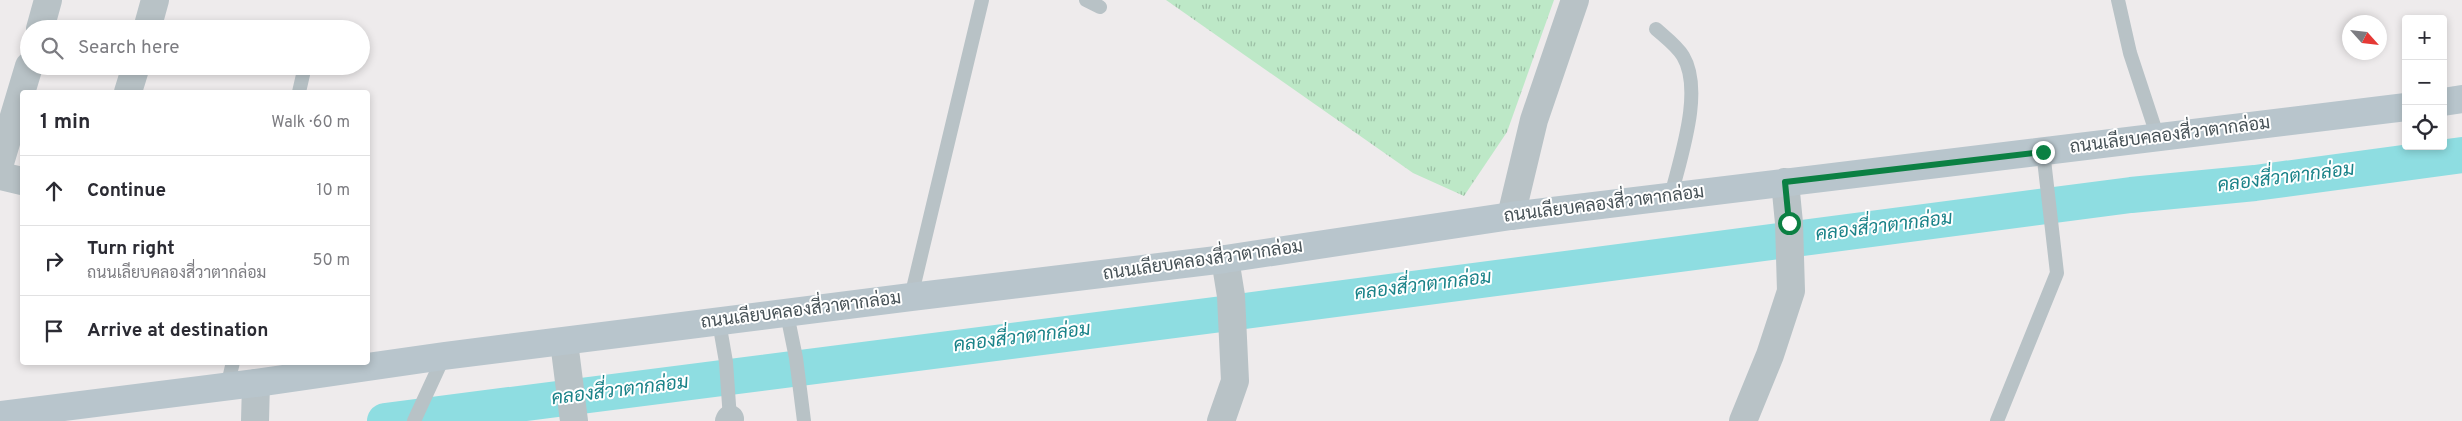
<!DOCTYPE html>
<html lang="en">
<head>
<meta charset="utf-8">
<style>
	body { margin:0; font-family:Overpass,Sarabun,sans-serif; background:#f7f7f7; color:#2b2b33 }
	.controls { position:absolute; right:15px; top:15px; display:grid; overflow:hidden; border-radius:5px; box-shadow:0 2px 8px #0003 }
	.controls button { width:45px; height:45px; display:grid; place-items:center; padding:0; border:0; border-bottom:1px solid #e1e1e2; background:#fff; color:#2b2b33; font:25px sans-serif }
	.compass { position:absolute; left:2342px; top:15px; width:45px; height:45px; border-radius:50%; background:#fff; box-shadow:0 2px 8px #0003; rotate:117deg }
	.stop { position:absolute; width:15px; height:15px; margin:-11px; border:4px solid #0b8043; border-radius:50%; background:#fff }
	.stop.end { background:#0b8043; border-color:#fff; box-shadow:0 1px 5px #0008 }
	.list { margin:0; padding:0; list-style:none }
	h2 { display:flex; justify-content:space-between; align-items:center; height:65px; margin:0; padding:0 20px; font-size:21px }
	h2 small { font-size:16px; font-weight:400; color:#7c7c81 }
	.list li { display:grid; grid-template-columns:32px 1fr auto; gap:15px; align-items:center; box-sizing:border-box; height:70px; padding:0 20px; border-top:1px solid #e1e1e2 }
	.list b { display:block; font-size:19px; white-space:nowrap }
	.list p { margin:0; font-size:16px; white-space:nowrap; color:#7c7c81 }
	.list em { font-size:16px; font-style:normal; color:#7c7c81 }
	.icon { flex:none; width:28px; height:28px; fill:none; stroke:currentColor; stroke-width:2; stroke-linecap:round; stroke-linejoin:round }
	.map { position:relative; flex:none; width:2462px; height:421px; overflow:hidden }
	.search { position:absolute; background:#fff; box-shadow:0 2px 8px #0003; left:20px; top:20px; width:350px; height:55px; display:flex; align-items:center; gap:12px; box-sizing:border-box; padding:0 18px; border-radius:28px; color:#7c7c81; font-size:19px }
	.panel { position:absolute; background:#fff; box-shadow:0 2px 8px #0003; left:20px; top:90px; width:350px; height:275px; border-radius:5px }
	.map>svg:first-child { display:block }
	.grass { fill:url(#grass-tufts) }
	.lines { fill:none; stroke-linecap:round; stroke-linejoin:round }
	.canal { stroke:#8edde1; stroke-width:36 }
	.lane { stroke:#b8c2c6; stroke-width:14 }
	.street { stroke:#b8c2c6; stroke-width:28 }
	.secondary { stroke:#b8c5cc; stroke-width:28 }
	.route { stroke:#0b8043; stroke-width:6 }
	.labels { text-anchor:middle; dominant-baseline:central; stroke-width:4; stroke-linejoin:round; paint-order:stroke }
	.street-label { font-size:18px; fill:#465156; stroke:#fff }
	.water-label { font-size:19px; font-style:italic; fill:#198288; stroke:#fff }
</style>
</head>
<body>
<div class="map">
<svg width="2462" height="421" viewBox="0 0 2462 421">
	<defs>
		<pattern id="grass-tufts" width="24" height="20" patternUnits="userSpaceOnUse" patternTransform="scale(1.25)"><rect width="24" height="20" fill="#bde8c7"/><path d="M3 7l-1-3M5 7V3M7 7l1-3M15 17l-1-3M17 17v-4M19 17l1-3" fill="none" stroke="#9bbea4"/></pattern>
	</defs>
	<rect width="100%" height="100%" fill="#eeebec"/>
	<path class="grass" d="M1166 0H1554L1507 132 1464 196 1413 173Z"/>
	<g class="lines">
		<path class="canal" d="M385 421 1222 314 2131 195 2255 183 2462 155"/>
		<path class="lane" d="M1086 0 1100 7
			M2118 0 2130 53 2158 138
			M1656 29C1665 37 1677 46 1683 56 1704 91 1680 158 1671 196
			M299 92 305 66
			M911 297 982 0
			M787 314 796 358 804 421
			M719 322 726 362 730 419
			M227 387 233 362
			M414 421 444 356
			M1997 421 2057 273 2043 151"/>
		<path class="street" d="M40 29 48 0
			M147 29 155 0
			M128 92 136 66
			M0 163 29 66
			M0 176 22 181
			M1511 216 1534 120 1575 0
			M564 342 574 421
			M255 421 256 383
			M729 421 730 419
			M1221 421 1235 381 1231 296 1225 259
			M1743 421 1770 355 1791 291 1789 223 1785 182"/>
		<path class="secondary" d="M2443 102 2462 99
			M0 415 256 383 444 356 911 297 1225 259 1511 216 2406 107"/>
	</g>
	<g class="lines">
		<path class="route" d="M1789 223 1785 182 2043 152"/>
	</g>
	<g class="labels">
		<g class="street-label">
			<text transform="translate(2170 136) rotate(-7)">ถนนเลียบคลองสี่วาตากล่อม</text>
			<text transform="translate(1604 205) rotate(-7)">ถนนเลียบคลองสี่วาตากล่อม</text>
			<text transform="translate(1203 261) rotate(-8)">ถนนเลียบคลองสี่วาตากล่อม</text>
			<text transform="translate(801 311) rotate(-7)">ถนนเลียบคลองสี่วาตากล่อม</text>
		</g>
		<g class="water-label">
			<text transform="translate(2286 178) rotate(-7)">คลองสี่วาตากล่อม</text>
			<text transform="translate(1884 227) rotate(-7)">คลองสี่วาตากล่อม</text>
			<text transform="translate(1423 286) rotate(-7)">คลองสี่วาตากล่อม</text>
			<text transform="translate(1022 338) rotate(-7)">คลองสี่วาตากล่อม</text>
			<text transform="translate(620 391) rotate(-7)">คลองสี่วาตากล่อม</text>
		</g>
	</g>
</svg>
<div class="controls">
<button>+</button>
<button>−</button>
<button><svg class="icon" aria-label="locate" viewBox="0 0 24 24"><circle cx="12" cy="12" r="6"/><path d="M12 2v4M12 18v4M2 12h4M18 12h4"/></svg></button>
</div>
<svg class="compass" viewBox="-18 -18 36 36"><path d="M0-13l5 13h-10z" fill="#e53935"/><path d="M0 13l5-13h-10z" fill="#7c7c81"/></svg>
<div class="stop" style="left:1789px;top:223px"></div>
<div class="stop end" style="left:2043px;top:152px"></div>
<div class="search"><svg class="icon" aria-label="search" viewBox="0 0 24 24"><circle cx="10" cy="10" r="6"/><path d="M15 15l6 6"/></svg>Search here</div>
<section class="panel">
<h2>1 min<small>Walk · 60 m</small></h2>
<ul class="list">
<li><svg class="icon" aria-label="ahead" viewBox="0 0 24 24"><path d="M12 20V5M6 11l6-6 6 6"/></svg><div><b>Continue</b></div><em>10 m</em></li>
<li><svg class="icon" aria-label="right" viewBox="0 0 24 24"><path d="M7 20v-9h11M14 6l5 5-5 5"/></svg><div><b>Turn right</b><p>ถนนเลียบคลองสี่วาตากล่อม</p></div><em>50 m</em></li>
<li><svg class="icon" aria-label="arrive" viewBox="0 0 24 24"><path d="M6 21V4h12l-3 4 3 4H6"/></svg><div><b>Arrive at destination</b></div></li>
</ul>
</section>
</div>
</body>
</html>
